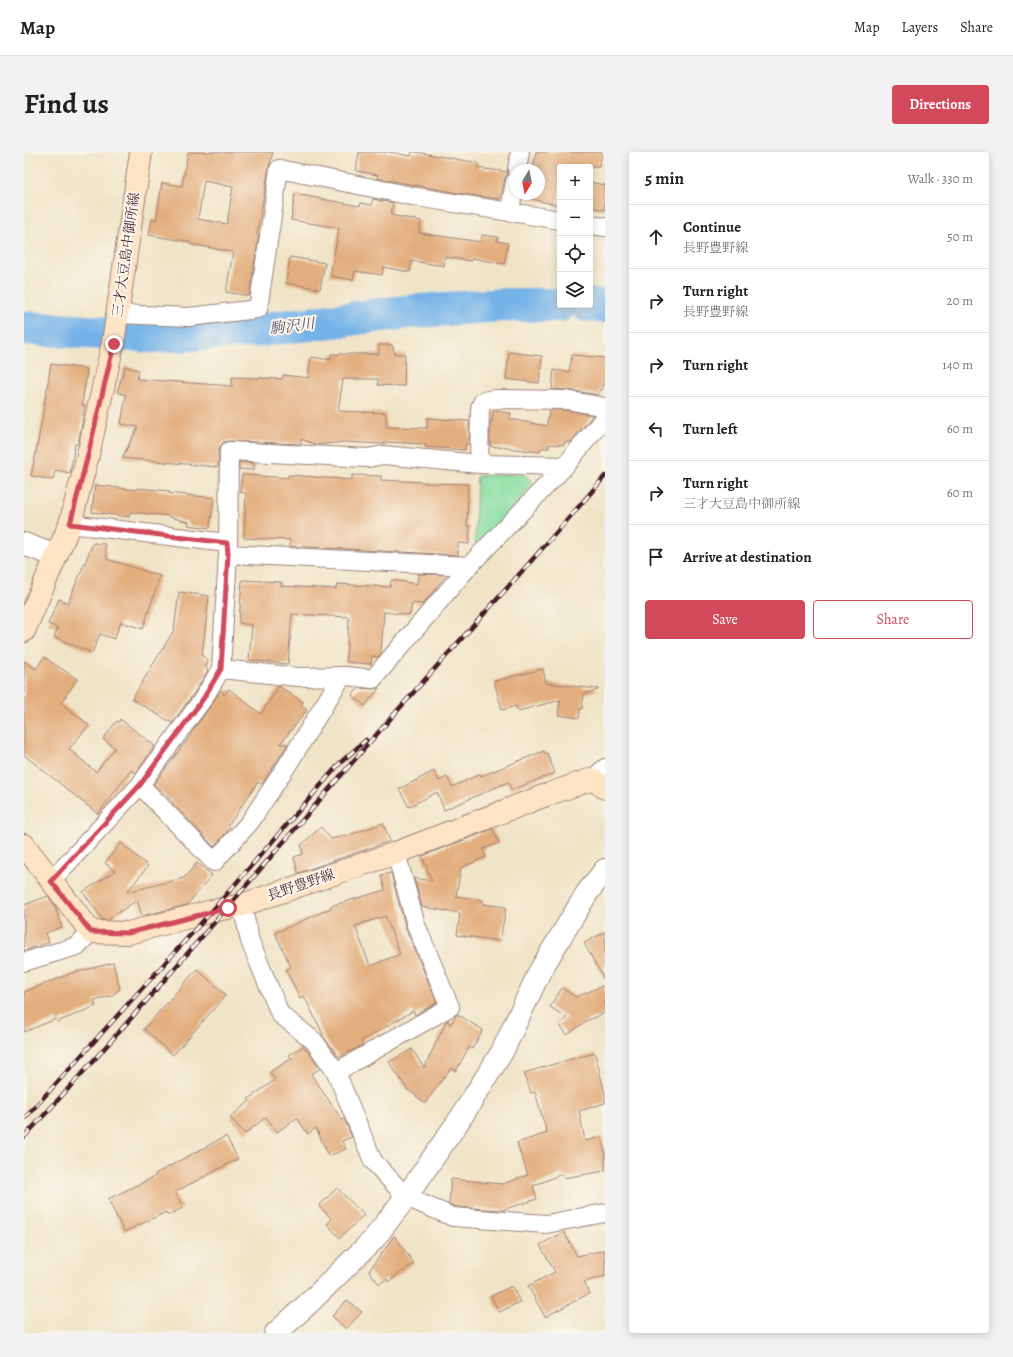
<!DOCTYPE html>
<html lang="en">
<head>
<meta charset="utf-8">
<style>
	body { margin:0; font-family:Alegreya,"Noto Serif JP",serif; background:#f2f2f2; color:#222 }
	.controls { position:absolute; right:12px; top:12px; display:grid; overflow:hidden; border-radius:4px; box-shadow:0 2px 10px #0003 }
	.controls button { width:36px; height:36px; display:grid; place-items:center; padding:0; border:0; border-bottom:1px solid #e0e0e0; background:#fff; color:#222; font:20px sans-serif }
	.compass { position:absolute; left:485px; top:12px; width:36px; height:36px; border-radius:50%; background:#fff; box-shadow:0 2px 10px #0003; rotate:190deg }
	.stop { position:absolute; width:12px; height:12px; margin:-9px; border:3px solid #d1495b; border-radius:50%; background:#fff }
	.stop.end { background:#d1495b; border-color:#fff; box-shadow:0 1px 4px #0008 }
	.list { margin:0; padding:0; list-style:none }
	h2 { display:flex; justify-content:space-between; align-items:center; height:52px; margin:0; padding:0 16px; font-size:17px }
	h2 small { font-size:13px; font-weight:400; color:#767676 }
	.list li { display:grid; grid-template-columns:26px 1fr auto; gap:12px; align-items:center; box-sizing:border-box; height:64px; padding:0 16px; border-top:1px solid #e0e0e0 }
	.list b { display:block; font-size:15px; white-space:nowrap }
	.list p { margin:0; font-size:13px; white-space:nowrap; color:#767676 }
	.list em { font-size:13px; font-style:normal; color:#767676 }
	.actions { display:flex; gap:8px; padding:12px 16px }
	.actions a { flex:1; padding:9px 0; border:1px solid #d1495b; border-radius:4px; text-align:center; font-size:14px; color:#d1495b }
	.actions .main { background:#d1495b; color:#fff }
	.icon { flex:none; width:22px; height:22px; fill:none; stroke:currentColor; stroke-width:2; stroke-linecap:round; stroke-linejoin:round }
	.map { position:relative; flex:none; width:581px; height:1181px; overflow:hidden; border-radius:4px }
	header { display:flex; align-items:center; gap:24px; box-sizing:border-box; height:56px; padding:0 20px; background:#fff; border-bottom:1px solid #e0e0e0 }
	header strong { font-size:19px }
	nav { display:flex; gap:22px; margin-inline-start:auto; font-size:14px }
	.intro { display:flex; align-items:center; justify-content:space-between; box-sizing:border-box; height:96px; padding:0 24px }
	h1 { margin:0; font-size:28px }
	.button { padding:10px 18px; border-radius:4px; background:#d1495b; color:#fff; font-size:14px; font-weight:700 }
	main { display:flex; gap:24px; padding:0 24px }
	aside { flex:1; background:#fff; border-radius:4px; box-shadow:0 2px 10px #0003 }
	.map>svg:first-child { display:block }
	.green { fill:#88dea2; stroke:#697e66 }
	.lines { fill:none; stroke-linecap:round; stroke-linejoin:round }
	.river { stroke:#75b2e8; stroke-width:34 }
	.building { fill:#e3ae7e; fill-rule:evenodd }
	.minor-casing { stroke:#9d8279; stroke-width:20 }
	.tertiary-casing { stroke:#9d8279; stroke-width:24 }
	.secondary-casing { stroke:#9d8279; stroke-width:24 }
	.minor { stroke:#fff; stroke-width:18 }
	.tertiary { stroke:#fff; stroke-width:22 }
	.secondary { stroke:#fee4c5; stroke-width:22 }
	.rail-casing { stroke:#4a1f2b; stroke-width:4.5 }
	.rail { stroke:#fbf7ec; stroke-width:3; stroke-dasharray:9; stroke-linecap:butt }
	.route { stroke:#d1495b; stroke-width:5 }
	.labels { text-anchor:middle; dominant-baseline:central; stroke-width:4; stroke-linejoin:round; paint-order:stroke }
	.street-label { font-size:14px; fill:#4a1f2b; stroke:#fbf7ec }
	.water-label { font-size:15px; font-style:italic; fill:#59526d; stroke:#fbf7ec }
</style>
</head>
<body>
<header>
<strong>Map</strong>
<nav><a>Map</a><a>Layers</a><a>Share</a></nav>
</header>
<div class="intro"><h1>Find us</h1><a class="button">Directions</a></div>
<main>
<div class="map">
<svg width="581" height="1181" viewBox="0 0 581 1181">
	<rect width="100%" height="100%" fill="#fbf7ec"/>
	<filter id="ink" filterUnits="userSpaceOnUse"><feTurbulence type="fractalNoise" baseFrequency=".025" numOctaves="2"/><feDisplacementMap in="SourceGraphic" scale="8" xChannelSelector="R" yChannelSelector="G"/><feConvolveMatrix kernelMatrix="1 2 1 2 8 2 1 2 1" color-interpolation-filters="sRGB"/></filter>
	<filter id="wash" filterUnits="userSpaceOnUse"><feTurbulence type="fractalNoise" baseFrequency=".012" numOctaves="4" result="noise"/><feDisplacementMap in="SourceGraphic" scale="16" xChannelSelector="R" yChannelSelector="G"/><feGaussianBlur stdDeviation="0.9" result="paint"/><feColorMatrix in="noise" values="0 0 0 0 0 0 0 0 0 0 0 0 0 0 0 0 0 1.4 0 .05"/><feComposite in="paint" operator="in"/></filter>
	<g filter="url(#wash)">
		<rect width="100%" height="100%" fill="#f0e4c7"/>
		<path class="green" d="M500 322 509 331 459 393 451 391 453 324Z"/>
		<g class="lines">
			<path class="river" d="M563 153 581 154
				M0 176 128 184 226 179 382 160 479 153H536"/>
		</g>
		<g id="blocks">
			<path class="building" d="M164 0H249L245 15 233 82 235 83 225 144 202 140 209 100 166 92V90L125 83 128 67 132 68 138 31 158 34ZM180 29 209 35 203 72 174 67Z
				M335 0H365L387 4 388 0H392L454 11V16L483 20V22L481 27 476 47 439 42 353 26 354 23 332 19Z
				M512 0H578L575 15H536V35L533 53 499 45V42H515V18H509Z
				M566 30 581 33V58L566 55Z
				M271 42 336 54 337 51 348 53 349 47 369 51 367 63 397 69 395 81 457 90 458 83 474 85 473 89 484 91 480 112 448 106 447 109 421 105 420 114 388 109 386 120 359 115 358 123 331 119 329 128 306 124 315 76 267 68Z
				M266 105 301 111 296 137 262 131Z
				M355 193H368L371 202H381L380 234 354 233V227H319L314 259 362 261V275L403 276V266L445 269V292H442L441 298 401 295 402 292 361 290V292L319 290 293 293 277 287V292L206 289 200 290 196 294 194 299V315L98 306 114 275 97 272 102 243 93 240 101 214 115 218 113 227 208 234V225L258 227 259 223 284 226 287 205 307 208V202H355Z
				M485 200 518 204 515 231 482 227Z
				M548 203 581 206V232H579L578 238H575V243L544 238 528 237 530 218 545 220Z
				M27 212 63 217 58 253 61 254 54 292H51L46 321 31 318 29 328 7 324 14 290Z
				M526 258H541L569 263 547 290H540V293L525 292V296H517L516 300 466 294V270H468L469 259 487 261 486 267 522 274Z
				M215 310 230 311V318L215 317Z
				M218 323 264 326V323L328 328V323L357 324V328L401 330V331L444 332 443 374H446L445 392 434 391V403L266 394V388L220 386 222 341 216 340Z
				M71 333 113 338V336L145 339 144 341 190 346 186 376 164 373 165 370 146 365V364L106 360 105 365 68 360Z
				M69 391 81 392 83 407 136 424 119 477 97 470 90 487 76 482 68 501 30 485 34 476 24 472 35 447 44 451Z
				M394 422 422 423 399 452 388 451 386 463 360 460 357 501 354 505 348 504 347 512 322 510 325 465 268 462 264 512 225 508 228 473 215 471 218 428 257 430V434L312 437 313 432 366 435 367 428 393 432Z
				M155 440 185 444 178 504 184 508 182 516 184 519 170 541 148 571 108 547 150 478Z
				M20 505 53 527 37 551 65 573 45 597 72 620 91 596 79 587 93 569 95 570 96 567 131 594 112 621 107 618 74 662 0 603V509L12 517Z
				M519 517 522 531 574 537V538L560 542 558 557H556L555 566 534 563 536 548 494 559 492 554 478 558 470 529Z
				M255 534 279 550 277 554 283 558 256 592H264L238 632 234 630 204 674 206 676 190 695 164 667 149 652 150 651 130 632 167 583H166L187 553 197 538 200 543 205 537 237 562Z
				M335 536 348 537 355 536 341 554 328 543Z
				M520 599 521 602 523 601 531 621 487 638 484 630 420 658 413 640 385 655 375 637 410 619 415 629 423 625 428 635 456 622 457 624Z
				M359 671 366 689 274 721 270 705 279 702 277 693 297 675 307 687 323 683V684Z
				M469 677 475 691 459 697 462 705 437 716 432 744 459 748V752L482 755 476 789 433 783 436 761 398 755 390 726 408 729 398 704Z
				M97 691 124 714 103 740 160 726 173 711 188 723 163 753 118 764 113 748 84 768H79L59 740 91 719 81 711Z
				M367 721 382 777 413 850 391 863 389 859 337 889 339 893 315 905 298 883 299 882 280 844 276 846 262 818 267 815 251 781 307 756V754L361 738 357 723ZM361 764 376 802 346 814 331 774Z
				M24 744 30 752 38 775 22 781 25 790 0 799V753Z
				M581 780V829L560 791Z
				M89 811 96 837 87 844 70 848 72 854 33 870 32 867 0 880V840L48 821Z
				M173 817 202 843 149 903 120 877Z
				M581 833V861L562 869 543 883 535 872 543 866 526 855 538 836 552 845Z
				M433 862 459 878 448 897 445 895 432 919 427 916 401 951 383 937 365 910 388 897 400 916 422 870 424 868 426 873Z
				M279 894 297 916 287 922 318 968 320 967 328 985 318 989 322 997 305 1004 292 976 284 982 273 966 253 980 242 965 221 982 206 965 226 949 224 947 251 928 246 920 268 906 265 903Z
				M571 901 581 942V951L555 959 561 989 578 985 581 1002V1019L539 1026 538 1022 509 1034 513 1047 478 1058 432 1055 425 1052 427 1027 478 1032 504 1023 493 991 523 981 511 940 507 941 500 921 547 907Z
				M202 984 214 1007 151 1040 159 1056 144 1063 142 1060 100 1080 84 1047 132 1024 131 1022Z
				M313 1036 340 1063 316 1086 303 1072 308 1067 295 1054Z
				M540 1080 553 1104 581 1098V1124L560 1130 566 1141 521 1165 504 1134 531 1120 516 1093Z
				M370 1084 390 1111 364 1130 363 1127 355 1132 345 1119Z
				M488 1134 496 1150 475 1160 467 1144Z
				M323 1148 338 1160 322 1177 308 1164Z"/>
		</g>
	</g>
	<g filter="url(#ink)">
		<use href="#blocks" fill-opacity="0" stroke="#9d8279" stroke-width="1"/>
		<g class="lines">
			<g class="minor-casing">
				<path id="minor" d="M493 18 496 0
					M486 59 491 29
					M566 73 581 75
					M94 162 165 165 234 157 255 17 393 45 536 68
					M205 299 344 306 359 303 455 312 541 314 445 414 349 527 322 524 274 525 197 517 204 402Z
					M455 312 456 256 459 249 471 247 542 248 581 255
					M541 314 581 265
					M46 372 203 391
					M204 402 445 414
					M568 627 581 616
					M116 633 190 710 226 670 264 612 318 524
					M27 729 116 633 179 547 197 517
					M218 753 226 789 256 862 290 889 312 920 349 1009 382 1045 429 1065 522 1072 581 1061
					M0 810 53 794 67 780
					M312 920 426 855 392 773 372 701"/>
			</g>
			<g class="tertiary-casing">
				<path id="tertiary" d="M0 392 32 404
					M252 1181 287 1149 349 1088 382 1045 436 967 478 900 516 819 563 741 581 718"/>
			</g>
			<g class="secondary-casing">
				<path id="secondary" d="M0 479 46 372 64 303 89 191 117 0
					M0 693 67 780 104 781 188 759 218 753 372 701 522 643 568 627 581 636"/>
			</g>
			<use href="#minor" class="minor"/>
			<use href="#tertiary" class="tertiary"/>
			<use href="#secondary" class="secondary"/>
			<g class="rail-casing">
				<path id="rail" d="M0 967 188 759 316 611 342 588
					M0 985C126 849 245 705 367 566 438 485 512 406 581 324"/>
			</g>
			<use href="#rail" class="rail"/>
		</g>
	</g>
	<g class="lines" filter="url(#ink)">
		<path class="route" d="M90 192 64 303 46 372 203 391 204 402 197 517 179 547 116 633 27 729 67 780 104 781 204 756"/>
	</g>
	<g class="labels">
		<g class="street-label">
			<text transform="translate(102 103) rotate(-82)">三才大豆島中御所線</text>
			<text transform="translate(277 733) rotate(-19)">長野豊野線</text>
		</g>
		<g class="water-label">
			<text transform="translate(268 174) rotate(-7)">駒沢川</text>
		</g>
	</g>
</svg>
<div class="controls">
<button>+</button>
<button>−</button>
<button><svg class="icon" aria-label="locate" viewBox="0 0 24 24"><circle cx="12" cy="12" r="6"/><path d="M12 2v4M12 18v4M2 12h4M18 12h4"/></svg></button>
<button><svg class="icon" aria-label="layers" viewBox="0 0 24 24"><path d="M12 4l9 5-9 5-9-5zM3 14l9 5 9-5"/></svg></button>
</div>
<svg class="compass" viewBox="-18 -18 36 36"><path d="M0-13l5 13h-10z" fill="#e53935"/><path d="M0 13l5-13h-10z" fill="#767676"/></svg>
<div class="stop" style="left:204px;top:756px"></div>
<div class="stop end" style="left:90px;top:192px"></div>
</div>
<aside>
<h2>5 min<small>Walk · 330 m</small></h2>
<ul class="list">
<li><svg class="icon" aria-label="ahead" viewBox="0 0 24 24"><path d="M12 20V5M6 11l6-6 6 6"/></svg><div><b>Continue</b><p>長野豊野線</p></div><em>50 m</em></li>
<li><svg class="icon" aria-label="right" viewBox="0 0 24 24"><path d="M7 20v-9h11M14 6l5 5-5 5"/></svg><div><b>Turn right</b><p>長野豊野線</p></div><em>20 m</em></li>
<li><svg class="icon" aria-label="right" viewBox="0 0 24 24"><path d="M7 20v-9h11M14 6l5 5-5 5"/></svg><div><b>Turn right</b></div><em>140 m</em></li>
<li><svg class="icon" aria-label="left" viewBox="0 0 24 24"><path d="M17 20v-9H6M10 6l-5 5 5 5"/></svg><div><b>Turn left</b></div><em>60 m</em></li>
<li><svg class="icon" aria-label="right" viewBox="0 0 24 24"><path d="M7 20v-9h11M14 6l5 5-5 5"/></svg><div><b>Turn right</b><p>三才大豆島中御所線</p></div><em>60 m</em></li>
<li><svg class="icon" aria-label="arrive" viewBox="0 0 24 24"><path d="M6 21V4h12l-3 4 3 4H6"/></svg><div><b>Arrive at destination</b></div></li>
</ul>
<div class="actions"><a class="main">Save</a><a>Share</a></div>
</aside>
</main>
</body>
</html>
